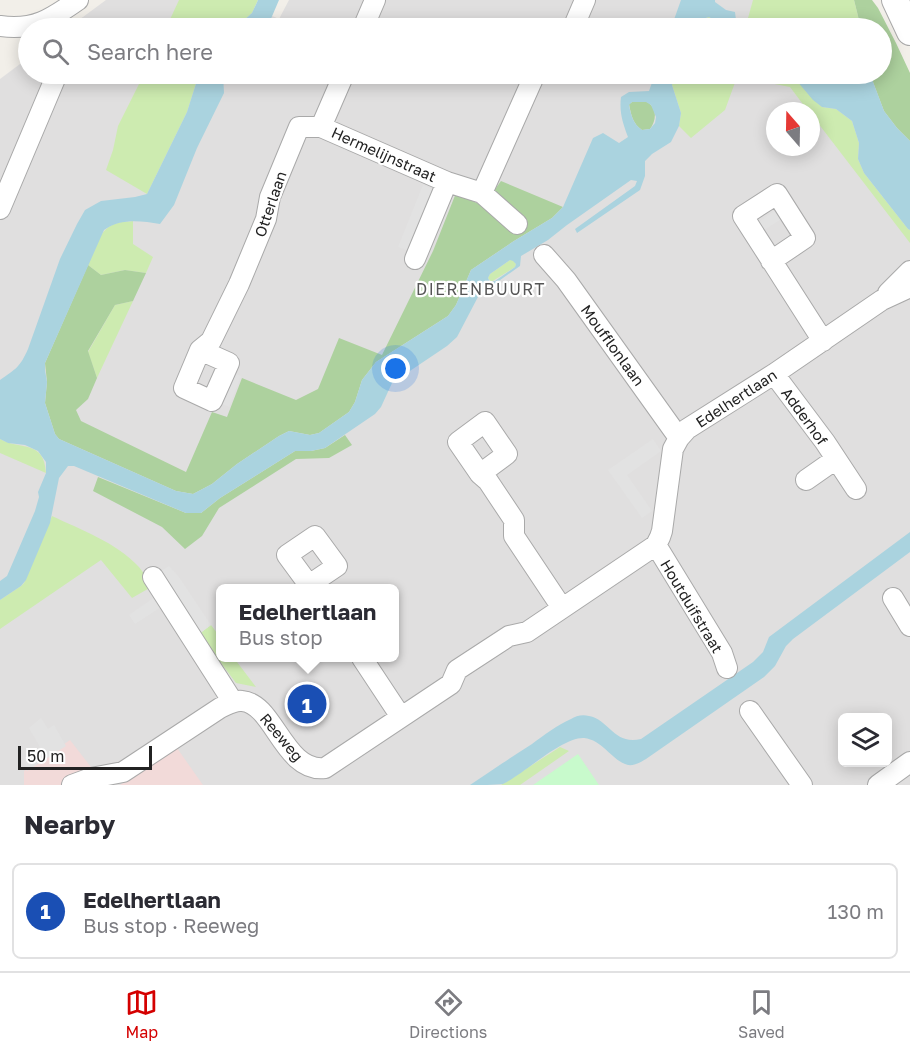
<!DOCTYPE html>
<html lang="en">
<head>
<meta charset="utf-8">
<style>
	body { margin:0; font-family:"Golos Text",sans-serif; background:#f7f7f7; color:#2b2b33 }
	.controls { position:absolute; right:18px; bottom:18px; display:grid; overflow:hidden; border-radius:9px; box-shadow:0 3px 15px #0003 }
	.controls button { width:54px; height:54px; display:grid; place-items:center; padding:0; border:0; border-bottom:2px solid #e1e1e2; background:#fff; color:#2b2b33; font:30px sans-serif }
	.compass { position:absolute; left:766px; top:102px; width:54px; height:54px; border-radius:50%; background:#fff; box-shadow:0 3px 15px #0003; rotate:340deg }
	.scale { position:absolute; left:18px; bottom:15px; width:134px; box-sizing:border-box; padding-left:6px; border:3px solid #222; border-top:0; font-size:16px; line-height:21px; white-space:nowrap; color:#222; -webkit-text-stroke:4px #fff; paint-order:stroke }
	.you { position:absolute; left:396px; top:369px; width:21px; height:21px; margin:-15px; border:4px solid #fff; border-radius:50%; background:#1a73e8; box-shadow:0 0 0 9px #1a73e833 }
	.badge { display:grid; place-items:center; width:39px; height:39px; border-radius:50%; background:#d40000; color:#fff; font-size:20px; font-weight:700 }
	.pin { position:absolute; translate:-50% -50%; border:3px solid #fff; box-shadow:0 2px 6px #0006 }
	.popup { position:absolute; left:216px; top:584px; width:183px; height:78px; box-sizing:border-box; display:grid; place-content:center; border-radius:9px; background:#fff; filter:drop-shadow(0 2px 4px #0005); font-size:20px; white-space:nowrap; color:#7c7c81 }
	.popup b { font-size:22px; color:#2b2b33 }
	.popup::after { content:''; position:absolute; left:50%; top:100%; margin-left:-12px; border:12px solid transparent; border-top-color:#fff }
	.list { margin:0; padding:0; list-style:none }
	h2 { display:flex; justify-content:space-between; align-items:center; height:78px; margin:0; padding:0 24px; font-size:26px }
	h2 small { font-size:20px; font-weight:400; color:#7c7c81 }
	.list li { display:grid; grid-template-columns:39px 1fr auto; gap:18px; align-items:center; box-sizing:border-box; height:96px; margin:0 12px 12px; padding:0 12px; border:2px solid #e1e1e2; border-radius:9px }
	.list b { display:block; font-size:22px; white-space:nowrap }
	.list p { margin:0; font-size:20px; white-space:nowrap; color:#7c7c81 }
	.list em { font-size:20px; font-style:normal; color:#7c7c81 }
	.icon { flex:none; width:33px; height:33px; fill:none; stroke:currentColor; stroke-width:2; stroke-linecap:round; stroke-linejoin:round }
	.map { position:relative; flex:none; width:910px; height:785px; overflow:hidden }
	.search { position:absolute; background:#fff; box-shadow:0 3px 15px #0003; left:18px; right:18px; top:18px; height:66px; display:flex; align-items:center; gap:15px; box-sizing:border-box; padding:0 21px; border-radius:33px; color:#7c7c81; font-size:22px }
	.sheet { height:186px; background:#fff }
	nav { display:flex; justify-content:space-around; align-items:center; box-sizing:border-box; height:84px; border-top:2px solid #e1e1e2; background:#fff; font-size:16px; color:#7c7c81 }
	nav a { display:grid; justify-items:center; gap:3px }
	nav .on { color:#d40000 }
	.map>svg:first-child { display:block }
	.residential { fill:#e0dfdf; fill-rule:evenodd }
	.commercial { fill:#f2dad9 }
	.grass { fill:#cdebb0 }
	.forest { fill:#add19e }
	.park { fill:#c8facc }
	.parking { fill:#e2e2e2 }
	.water { fill:#aad3df; fill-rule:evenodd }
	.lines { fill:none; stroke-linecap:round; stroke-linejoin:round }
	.minor-casing { stroke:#a9a9a9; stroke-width:22 }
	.tertiary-casing { stroke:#a9a9a9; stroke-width:28 }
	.minor { stroke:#fff; stroke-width:20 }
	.tertiary { stroke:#fff; stroke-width:26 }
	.labels { text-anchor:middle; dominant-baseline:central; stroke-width:4.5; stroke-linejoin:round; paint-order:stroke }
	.street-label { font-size:15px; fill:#222; stroke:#fff }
	.neighbourhood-label { font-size:16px; letter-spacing:1.5px; fill:#555; stroke:#fff }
</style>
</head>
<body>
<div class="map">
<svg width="910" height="785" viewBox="0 0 910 785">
	<rect width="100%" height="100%" fill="#f2efe9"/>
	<path class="residential" d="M106 0H237L279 19 289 0H845L867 28H68Z
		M28 58V74H882L910 84V785H0V79ZM775 111H811V147H775ZM220 588H394V658H220ZM842 718H888V762H842Z"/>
	<path class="commercial" d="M70 740 105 785H24V771Z
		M177 748 203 785H120Z"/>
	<path class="grass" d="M179 0H258L252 13 235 28H166Z
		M753 0H854L861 28H770L748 18Z
		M709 17 728 28H694L699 20Z
		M144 74H199L187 112 147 194 106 170 113 150 118 126Z
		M673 74H735L737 77 725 110 691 138 679 126 681 113 672 85Z
		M751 74H791L822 107 836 109 852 121 859 143 858 159 864 173 908 229 910 230V243L811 114V111H808L790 87 760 81Z
		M133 221V244L153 257 146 273 125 270 101 275 88 265C95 249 99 227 118 223 122 221 128 222 133 221Z
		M510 260H513L516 264 515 267 491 282 488 278 490 274Z
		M133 301 97 378 88 352 115 305Z
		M0 439C21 451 44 439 46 473L0 453Z
		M52 516C81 530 116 542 139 567 144 573 148 580 153 586L132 598 101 560 0 629V600L21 586 24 583Z
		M211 625 220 637V658H234L256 687 236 683 199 634Z
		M560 747 569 751 520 785H501Z"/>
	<path class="forest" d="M854 0H872L878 8 896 43 910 73V141L897 128 884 111 870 74H882V28H861Z
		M632 102C637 102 643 101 647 102 658 108 656 121 650 129L642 130C633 124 631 115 629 104Z
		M501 181 563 207 552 218 514 241 471 270 456 305 448 316 376 362 362 380 355 402 349 412 319 433 310 435 289 431 279 436 237 464 212 484 193 494 176 491 59 439 55 434 45 403 47 382 45 363 88 265 101 275 125 270 146 273 133 301 115 305 88 351 97 378 88 399 76 410 81 421 186 472 212 412 227 417 242 378 296 400 318 389 339 338 382 355 433 251 456 193 483 206Z
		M345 435 352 445 329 458 296 459 219 508 202 536 185 549 162 527 93 491 98 477 186 513H201L220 498 295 451H311L325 448Z"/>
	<path class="park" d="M578 754 599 785H533Z"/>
	<path class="parking" d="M423 185 437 191 412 252 398 247Z
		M777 209 783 218 761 232 756 224Z
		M233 373 241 376 229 407 220 403Z
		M653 439 661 451 627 475 652 511 642 518 608 470Z
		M169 566 179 577 211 625 199 634 158 573Z
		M155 597 161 607 135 624 129 615Z
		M41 718 48 729 54 725 66 746 27 771 25 759 40 747 29 728Z"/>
	<path class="water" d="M258 0H279L267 28H235L252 13Z
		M681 0H715V2L726 10 735 12 736 20 741 24 748 18 770 28H741L734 25 728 28 709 17 699 20 694 28H671Z
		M199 74H223L224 93 197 148 174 205 160 224C141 221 121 218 104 230L45 363V370L47 382 45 403 55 434 59 439 176 491 193 494 212 484 237 464 279 436 289 431 310 435 319 433 349 412 355 402 362 380 376 362 448 316 456 305 471 270 514 241 552 218 563 207 593 138 603 133 619 143 628 137C623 124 619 112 621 97L629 92 649 91 655 74H673L672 85 681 113 679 126 671 142 652 154 645 161V176L640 190 577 233 575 229 635 186 637 181 631 180 567 225 548 240 521 256 520 266 479 295 457 337 447 346 392 383 381 407 375 414 325 448 311 451H295L220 498 201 513H186L74 466H68L59 478 50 523 26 580 21 586 0 600V581L7 576 35 511 39 497 38 492 46 473V462L38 451 25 445 8 443 0 439V380C16 369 20 367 28 349L60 259 77 224 85 210 101 201 135 197 147 194 187 112ZM632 102H646L651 105 656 117 655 123 650 129 642 130C633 124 631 115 629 105ZM510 260 513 261 516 264 515 267 495 281 490 282 488 278 490 274Z
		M791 74H870L884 111 897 128 910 141V230L908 229 864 173 858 159 859 143 852 121 836 109 822 107 813 100Z
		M910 532V552L793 639 786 646 775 666 764 677 646 759C641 762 634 766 628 765 612 761 603 740 584 738 562 737 524 774 503 784 494 785 480 785 470 785 491 771 511 757 532 744 544 735 557 725 571 719 576 716 582 714 589 716 610 720 613 745 641 739L753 662 763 652 769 637Z"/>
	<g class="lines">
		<g class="minor-casing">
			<path id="minor" d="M0 26C34 31 51 19 78 0
				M363 28 375 0
				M573 28 585 0
				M321 127 447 182 482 193 517 224
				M482 193 535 74
				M0 209 57 74
				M544 255 566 280 679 438
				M415 259 447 182
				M771 261 805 238 777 194 743 216 823 341
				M888 293 910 271
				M200 350 229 363 212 401 184 388 200 350 211 341 239 284 266 219 270 197 299 127H321L344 74
				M774 374 825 442 856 489
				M485 422 507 454 480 474 458 442Z
				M480 474 488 481 514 520V536L562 608
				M806 480 836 459
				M656 545 722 653 727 668
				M153 577 233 702
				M309 585 337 566 315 536 287 555 309 585 312 588
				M893 598 910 626
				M362 658 401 717
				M750 711 802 785
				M72 785 91 778 123 772 220 708C227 705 234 700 242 701 274 703 284 773 325 768L451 684 457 670 509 636 527 632 656 545 660 537 662 531 673 449 679 438 687 429 774 374 882 300 910 287
				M878 785 910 762"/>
		</g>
		<g class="tertiary-casing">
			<path id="tertiary" d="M895 0 910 32"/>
		</g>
		<use href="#minor" class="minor"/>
		<use href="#tertiary" class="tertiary"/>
	</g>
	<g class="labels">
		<g class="street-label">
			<text transform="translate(384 154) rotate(24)">Hermelijnstraat</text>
			<text transform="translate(270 204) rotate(-71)">Otterlaan</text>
			<text transform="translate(613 345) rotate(54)">Moufflonlaan</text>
			<text transform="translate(736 398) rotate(-33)">Edelhertlaan</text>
			<text transform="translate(805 416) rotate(54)">Adderhof</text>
			<text transform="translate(692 606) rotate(59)">Houtduifstraat</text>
			<text transform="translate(282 737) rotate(50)">Reeweg</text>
		</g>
		<g class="neighbourhood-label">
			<text x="481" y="289">DIERENBUURT</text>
		</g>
	</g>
</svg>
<div class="controls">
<button><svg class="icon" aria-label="layers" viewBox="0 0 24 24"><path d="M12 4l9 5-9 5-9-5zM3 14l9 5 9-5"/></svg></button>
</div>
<svg class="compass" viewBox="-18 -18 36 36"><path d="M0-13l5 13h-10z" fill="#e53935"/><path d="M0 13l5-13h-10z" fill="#7c7c81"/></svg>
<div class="scale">50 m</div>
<div class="you"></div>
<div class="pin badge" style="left:307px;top:704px;background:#1a4fb4">1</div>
<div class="popup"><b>Edelhertlaan</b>Bus stop</div>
<div class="search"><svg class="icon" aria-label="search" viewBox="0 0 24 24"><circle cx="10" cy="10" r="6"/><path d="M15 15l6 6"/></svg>Search here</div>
</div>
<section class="sheet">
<h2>Nearby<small></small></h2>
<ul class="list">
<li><span class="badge" style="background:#1a4fb4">1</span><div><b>Edelhertlaan</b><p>Bus stop · Reeweg</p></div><em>130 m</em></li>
</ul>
</section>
<nav>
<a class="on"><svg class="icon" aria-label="map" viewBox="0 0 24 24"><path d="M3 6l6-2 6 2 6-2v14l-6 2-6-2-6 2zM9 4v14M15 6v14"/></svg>Map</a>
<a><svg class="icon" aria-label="directions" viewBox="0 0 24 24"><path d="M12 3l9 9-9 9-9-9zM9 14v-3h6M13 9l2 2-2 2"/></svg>Directions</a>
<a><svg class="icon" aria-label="saved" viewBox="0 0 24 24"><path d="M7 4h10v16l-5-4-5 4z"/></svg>Saved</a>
</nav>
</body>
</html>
